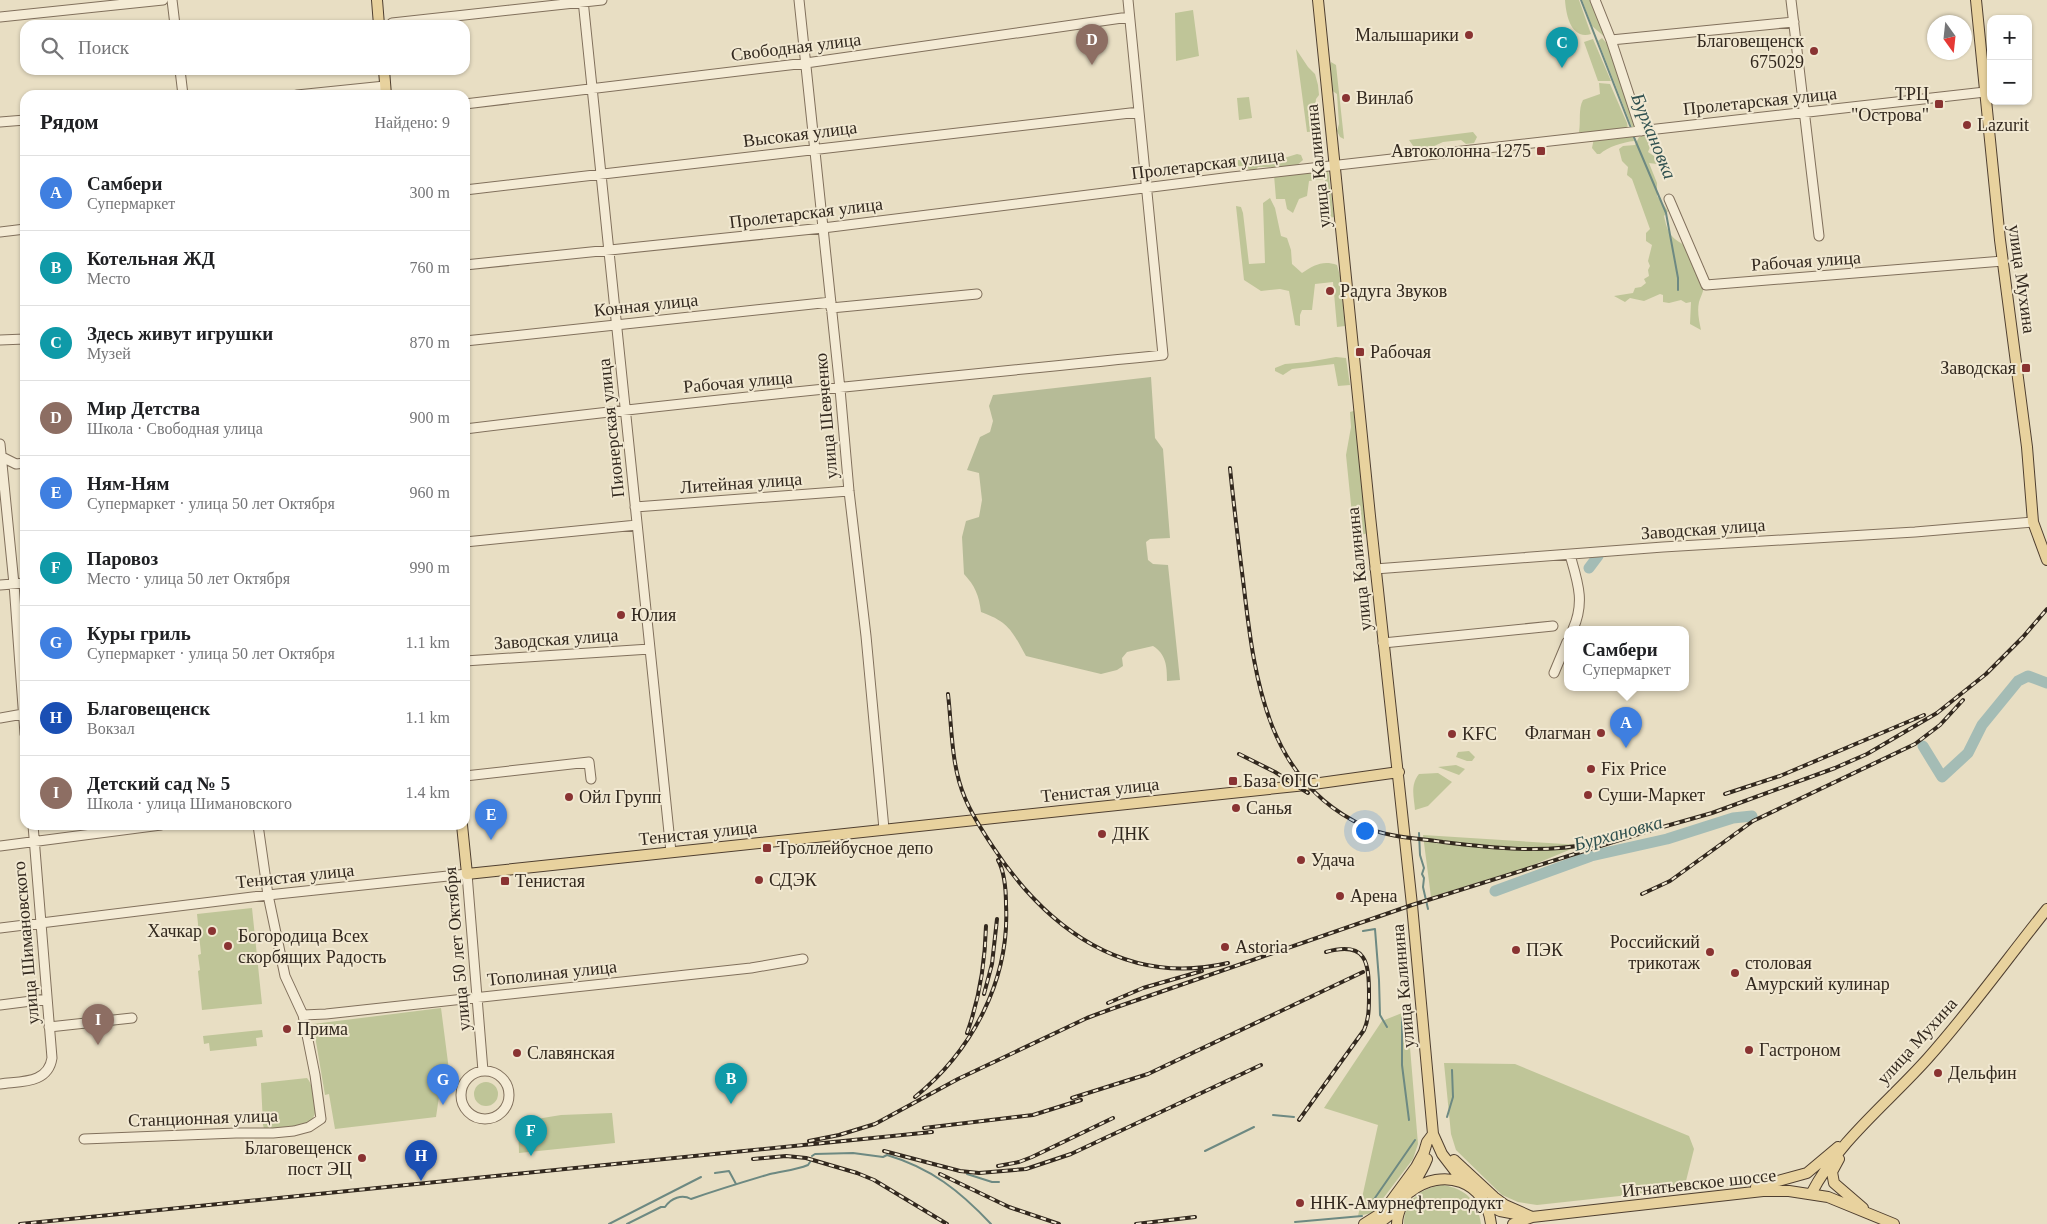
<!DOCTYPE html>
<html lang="ru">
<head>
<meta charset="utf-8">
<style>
	body { margin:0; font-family:Georgia,serif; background:#f2f2f2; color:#202124 }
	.controls { position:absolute; right:15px; top:15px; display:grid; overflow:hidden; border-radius:10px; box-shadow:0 1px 4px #0004 }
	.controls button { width:45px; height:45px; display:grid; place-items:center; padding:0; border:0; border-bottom:1px solid #e0e0e0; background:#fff; color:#202124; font:25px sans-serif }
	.compass { position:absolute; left:1927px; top:15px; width:45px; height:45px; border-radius:50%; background:#fff; box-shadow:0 1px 4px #0004; rotate:165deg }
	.you { position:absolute; left:1364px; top:830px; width:18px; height:18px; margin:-12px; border:4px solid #fff; border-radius:50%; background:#1a73e8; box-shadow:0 0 0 8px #1a73e833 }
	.badge { display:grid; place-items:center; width:32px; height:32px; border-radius:50%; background:#893332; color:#fff; font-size:16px; font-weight:700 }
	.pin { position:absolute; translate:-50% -41px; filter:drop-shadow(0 1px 2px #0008) }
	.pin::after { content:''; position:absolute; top:26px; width:18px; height:15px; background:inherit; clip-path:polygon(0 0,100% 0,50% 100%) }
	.popup { position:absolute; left:1564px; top:626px; width:125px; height:65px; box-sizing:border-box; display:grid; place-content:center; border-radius:10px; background:#fff; filter:drop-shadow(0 1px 4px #0005); font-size:16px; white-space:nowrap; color:#757577 }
	.popup b { font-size:19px; color:#202124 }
	.popup::after { content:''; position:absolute; left:50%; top:100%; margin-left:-10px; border:10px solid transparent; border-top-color:#fff }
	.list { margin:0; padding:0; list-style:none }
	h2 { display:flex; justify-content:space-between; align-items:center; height:65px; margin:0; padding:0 20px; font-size:21px }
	h2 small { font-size:16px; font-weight:400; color:#757577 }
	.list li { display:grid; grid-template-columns:32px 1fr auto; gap:15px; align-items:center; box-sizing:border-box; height:75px; padding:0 20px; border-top:1px solid #e0e0e0 }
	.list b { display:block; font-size:19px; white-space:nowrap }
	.list p { margin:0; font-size:16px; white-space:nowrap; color:#757577 }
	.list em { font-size:16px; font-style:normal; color:#757577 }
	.icon { flex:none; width:28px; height:28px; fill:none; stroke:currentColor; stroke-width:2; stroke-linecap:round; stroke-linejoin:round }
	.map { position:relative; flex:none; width:2047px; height:1224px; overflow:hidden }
	.search { position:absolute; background:#fff; box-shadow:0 1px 4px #0004; left:20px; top:20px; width:450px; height:55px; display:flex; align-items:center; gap:12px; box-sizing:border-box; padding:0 18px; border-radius:15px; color:#757577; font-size:19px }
	.panel { position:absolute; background:#fff; box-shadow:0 1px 4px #0004; left:20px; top:90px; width:450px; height:740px; border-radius:15px }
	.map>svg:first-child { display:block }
	.green { fill:#bfc598 }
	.cemetery { fill:#b6bb97 }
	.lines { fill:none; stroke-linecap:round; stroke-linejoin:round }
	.stream { stroke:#6d8982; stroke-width:2 }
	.river { stroke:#a4bcb5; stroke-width:11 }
	.minor-casing { stroke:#81705c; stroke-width:11 }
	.major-casing { stroke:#4f3f30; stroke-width:12 }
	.minor { stroke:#f4ebd5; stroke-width:9 }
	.major { stroke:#e8d29e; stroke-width:10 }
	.rail-casing { stroke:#32281e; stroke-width:4 }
	.rail { stroke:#f1e8d1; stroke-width:2; stroke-dasharray:5.5; stroke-linecap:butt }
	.poi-dot { fill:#893332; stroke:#f1e8d1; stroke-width:2 }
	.labels { text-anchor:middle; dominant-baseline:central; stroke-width:4; stroke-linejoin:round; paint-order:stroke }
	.poi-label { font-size:18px; fill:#32281e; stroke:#f1e8d1; text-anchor:start }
	.street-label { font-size:18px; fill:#32281e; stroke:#f1e8d1 }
	.water-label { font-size:19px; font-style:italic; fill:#2f504f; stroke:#f1e8d1 }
</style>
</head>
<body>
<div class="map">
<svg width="2047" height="1224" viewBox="0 0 2047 1224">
	<rect width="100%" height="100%" fill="#e8dec3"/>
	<path class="green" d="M1565 0H1579L1591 34C1571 40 1566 15 1565 0Z
		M1582 0H1594L1607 39 1592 26Z
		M1193 10 1199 56 1176 61 1175 13Z
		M1602 38 1609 46 1638 130H1633L1598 41Z
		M1593 39 1611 81H1598L1584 42Z
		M1296 49 1308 67 1315 74 1318 85 1319 95 1316 99 1315 108 1317 131 1307 132Z
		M1331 62 1336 65 1344 139 1340 137 1337 131 1339 124 1337 94 1331 90 1329 68Z
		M1599 83 1610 84 1627 123 1628 129 1585 135 1579 132C1581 121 1578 109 1583 100L1600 94Z
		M1249 97 1252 118 1239 120 1237 98Z
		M1473 132 1477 137 1474 143 1466 144 1461 140 1443 142 1430 148 1416 150 1409 140Z
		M1628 135 1633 137 1634 141C1624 142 1607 147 1600 154H1597L1592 148 1594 138Z
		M1644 135 1652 136V140L1648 144 1650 147 1648 152 1654 156 1657 164 1649 163 1657 183V196L1668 211 1664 216C1668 234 1670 237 1686 246V252C1693 260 1704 281 1703 291 1702 295 1700 298 1699 302 1697 311 1699 321 1701 330L1690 324 1691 302 1686 303 1681 300 1669 303 1663 302V295L1660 294 1644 301 1630 298 1625 302 1614 296 1633 293 1635 288 1641 287 1646 283 1644 279 1649 276 1648 270 1650 266 1648 261 1652 245 1646 241V233L1650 229 1632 179 1627 175 1628 167 1622 161 1619 149 1623 146 1635 145 1639 137Z
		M1297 154 1301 155 1303 160 1295 167H1258L1255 171H1250L1247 167 1238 166V160L1281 159Z
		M1328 169 1334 217 1329 218 1325 179 1309 181 1307 196 1299 199 1293 213 1287 209 1285 199H1276L1274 175Z
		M1270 198 1275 208 1281 236 1287 238 1291 250 1292 264 1302 273C1314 265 1323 260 1337 265L1340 276 1345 326 1337 327 1333 282 1315 284 1312 310H1302L1300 315V326L1295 325 1289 291 1280 289 1261 291 1244 280 1236 206 1241 207 1243 213 1249 264 1265 263 1263 203Z
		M1336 357 1346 358 1350 385 1338 386 1334 364 1292 369 1283 375 1275 371V368L1285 364 1308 362Z
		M1357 410 1370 530C1365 536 1361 535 1354 534L1346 455 1351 427 1350 412Z
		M1469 751 1475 757 1472 761H1467L1456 757 1458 752Z
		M1456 765 1465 769 1459 775 1438 767Z
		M1438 773 1452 782 1428 806 1415 810C1414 797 1410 785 1419 774Z
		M1423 835 1581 845 1528 867 1431 897Z
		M252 908 262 1004 202 1010 198 971 200 970 198 955 201 954 197 914Z
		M441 1008 450 1078 439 1097 436 1117 335 1129 329 1094 325 1095 313 1024Z
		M1407 1011 1418 1144 1413 1159 1372 1213 1358 1216 1378 1125 1324 1108 1382 1021Z
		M262 1030 263 1037 256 1038 257 1046 210 1051 209 1043 204 1044 203 1036Z
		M1444 1063 1515 1064 1689 1136 1694 1149 1684 1189 1537 1205 1518 1202 1502 1195 1456 1150 1451 1134Z
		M307 1078C312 1084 313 1092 315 1100 322 1131 286 1129 265 1132L263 1125 261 1083Z
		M474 1094a12 12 0 1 1 24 0a12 12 0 1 1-24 0Z
		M612 1113 615 1143 519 1153 518 1122 561 1115Z
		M1443 1185C1466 1189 1478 1201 1481 1224H1404C1404 1200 1421 1188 1443 1185Z"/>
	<path class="cemetery" d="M1151 377 1155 438 1163 449 1170 538 1150 539 1146 542 1148 560 1153 564 1168 565 1180 680 1167 681C1167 666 1166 654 1153 646L1127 652 1122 658 1123 666 1117 670 1101 674 1026 656C1012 631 1009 622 981 612 979 595 975 586 964 574L962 537 966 521 979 517 982 500 979 473 967 470 980 437 990 432 993 421 989 406 993 395Z"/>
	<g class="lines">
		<path class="stream" d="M1581 0 1631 128
			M1633 135 1666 213 1678 278V290
			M1419 833 1420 855 1424 868 1422 874 1424 878 1423 887 1428 909
			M1363 931 1375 929 1379 980 1380 1015 1387 1027
			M1402 1018V1065L1409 1120
			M1273 1115 1294 1117
			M1447 1117 1453 1097 1452 1070
			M1205 1151 1254 1127
			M812 1156 815 1154 853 1153 883 1157 887 1155C931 1168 960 1191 991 1224
			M715 1173 729 1171 736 1184
			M967 1174 992 1182H999
			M1368 1208 1415 1140
			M1295 1222 1362 1216
			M609 1224 701 1177
			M627 1224 661 1207H665C671 1198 682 1194 691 1199 717 1190 743 1182 770 1174 783 1171 796 1170 808 1165L810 1162"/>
		<path class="river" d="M1589 568 1598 556
			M1923 746 1942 777 1968 753 1982 725 2018 681 2028 676 2047 683
			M1495 891 1591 856 1667 839 1733 818 1752 816"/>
		<g class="minor-casing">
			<path id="minor" d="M172 0 175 25
				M583 0 671 852
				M799 0 840 389 849 491 866 636 884 829
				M1595 0 1611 40 1641 131
				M1791 0 1819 236
				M0 17 163 0
				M392 23 602 0
				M1611 40 1794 22
				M180 70 183 95
				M297 95 385 86
				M465 104 806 63 1129 17
				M0 122 25 120
				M465 190 1139 112
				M1669 199 1706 285 2003 261
				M0 232 25 229
				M465 265 823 228 1232 177 1985 92
				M831 308 977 294
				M0 340 25 339
				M465 341 831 302
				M465 429C697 400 930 379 1163 355L1128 0
				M0 444 14 584 25 734
				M0 456 16 464 25 463
				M635 507 849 491
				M465 542 637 525
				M1570 555C1578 583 1585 602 1573 629
				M1375 569 1663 547 1915 532 2033 522
				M0 585 25 583
				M1383 643 1553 626
				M465 661 650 649
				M1554 673 1567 642
				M0 718 23 714
				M465 776 589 762 591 779
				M0 846 161 825
				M0 928 268 895 467 874 483 1071
				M0 1005 47 999
				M303 1015 326 1014 751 968 803 959
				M49 1027 132 1018
				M461 1095a24 24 0 1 1 48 0a24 24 0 1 1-48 0Z
				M0 1084C21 1081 48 1084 52 1058L33 825
				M84 1139 236 1133H273L294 1131 309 1127 321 1119 315 1075 303 1015 285 976 268 895 258 825"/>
		</g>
		<g class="major-casing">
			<path id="major" d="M377 0 379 25
				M1318 0 1370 516 1412 905 1433 1134 1442 1154 1465 1184
				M1976 0 2000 240 2027 447 2033 522 2047 560
				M384 70 386 95
				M462 825 467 874 1306 785 1399 772
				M1839 1159 1832 1172 1834 1183 1863 1208
				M1454 1160 1494 1197 1505 1205 1532 1217
				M1756 1187 1807 1173 1838 1147
				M1410 1192C1443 1166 1486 1181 1491 1224
				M1811 1194C1839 1140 1888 1103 1928 1058 1970 1011 2007 959 2047 909
				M1485 1203 1500 1211 1516 1214
				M1364 1224 1383 1212 1416 1167 1424 1152 1427 1142 1433 1134
				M1378 1224 1399 1208
				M1397 1224C1397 1203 1419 1180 1427 1159
				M1513 1224 1532 1217 1763 1191H1789L1828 1197 1894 1224"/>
		</g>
		<use href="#minor" class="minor"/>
		<use href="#major" class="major"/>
		<g class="rail-casing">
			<path id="rail" d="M1230 468C1234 508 1239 548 1244 588 1255 683 1268 783 1366 827 1389 838 1418 838 1443 842 1493 848 1544 854 1593 843
				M948 694C952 728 951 766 965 798 972 815 983 832 993 847 1047 929 1126 987 1228 963
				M1239 754 1275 772 1308 793
				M1725 794 1780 776 1924 715
				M1642 894 1670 881 1753 821 1915 744 1940 725 1963 700
				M984 994 992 964 997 919
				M1108 1003 1143 988 1202 971
				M967 1033C980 997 985 963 986 926
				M915 1097C972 1051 1010 980 1006 905 1006 891 1005 873 998 860
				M1072 1098 1148 1074 1363 972
				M1299 1120 1364 1030C1369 1019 1369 1007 1369 995 1369 961 1366 941 1326 952
				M924 1128 1033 1115 1081 1100
				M809 1141 839 1135 875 1124 958 1079 1087 1018 1114 1008 1412 905 1645 832 1712 813 1835 768 1867 754 1937 713 1986 674 2023 637 2047 609
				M884 1151 960 1171 979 1173 1026 1169 1071 1154 1261 1065
				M753 1159 786 1156 806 1158 857 1173 874 1180 947 1224
				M998 1166 1019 1162 1032 1157 1113 1118
				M940 1174 1009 1207 1059 1224
				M20 1224 932 1132
				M1136 1224 1195 1217"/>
		</g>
		<use href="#rail" class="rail"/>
	</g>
	<g class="poi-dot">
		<circle cx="1469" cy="35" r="5"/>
		<circle cx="1814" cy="51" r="5"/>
		<circle cx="1346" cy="98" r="5"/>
		<rect x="1934" y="99" width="10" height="10" rx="2.5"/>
		<circle cx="1967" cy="125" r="5"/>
		<rect x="1536" y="146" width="10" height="10" rx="2.5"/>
		<circle cx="1330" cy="291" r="5"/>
		<rect x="1355" y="347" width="10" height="10" rx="2.5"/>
		<rect x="2021" y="363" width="10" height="10" rx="2.5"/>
		<circle cx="621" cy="615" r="5"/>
		<circle cx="1601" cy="733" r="5"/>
		<circle cx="1452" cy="734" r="5"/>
		<circle cx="1591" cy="769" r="5"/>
		<rect x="1228" y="776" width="10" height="10" rx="2.5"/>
		<circle cx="1588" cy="795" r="5"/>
		<circle cx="569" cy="797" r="5"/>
		<circle cx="1236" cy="808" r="5"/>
		<circle cx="1102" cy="834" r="5"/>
		<rect x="762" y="843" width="10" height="10" rx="2.5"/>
		<circle cx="1301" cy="860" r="5"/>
		<circle cx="759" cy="880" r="5"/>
		<rect x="500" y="876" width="10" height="10" rx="2.5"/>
		<circle cx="1340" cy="896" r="5"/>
		<circle cx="212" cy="931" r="5"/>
		<circle cx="228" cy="946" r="5"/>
		<circle cx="1225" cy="947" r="5"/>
		<circle cx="1516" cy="950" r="5"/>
		<circle cx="1710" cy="952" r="5"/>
		<circle cx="1735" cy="973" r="5"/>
		<circle cx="287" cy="1029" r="5"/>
		<circle cx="1749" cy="1050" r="5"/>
		<circle cx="517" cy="1053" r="5"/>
		<circle cx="1938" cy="1073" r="5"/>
		<circle cx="362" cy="1158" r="5"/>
		<circle cx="1300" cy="1203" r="5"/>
	</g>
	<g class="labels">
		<g class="poi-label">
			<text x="1459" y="35" text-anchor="end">Малышарики</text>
			<text x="1804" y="41" text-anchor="end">Благовещенск<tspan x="1804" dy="21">675029</tspan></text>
			<text x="1929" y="94" text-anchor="end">ТРЦ<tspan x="1929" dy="21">"Острова"</tspan></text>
			<text x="1356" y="98">Винлаб</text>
			<text x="1977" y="125">Lazurit</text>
			<text x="1531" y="151" text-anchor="end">Автоколонна 1275</text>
			<text x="1340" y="291">Радуга Звуков</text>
			<text x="1370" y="352">Рабочая</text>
			<text x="2016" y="368" text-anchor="end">Заводская</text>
			<text x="631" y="615">Юлия</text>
			<text x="1591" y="733" text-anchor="end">Флагман</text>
			<text x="1462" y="734">KFC</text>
			<text x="1601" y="769">Fix Price</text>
			<text x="1243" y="781">База ОПС</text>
			<text x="1598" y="795">Суши-Маркет</text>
			<text x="579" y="797">Ойл Групп</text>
			<text x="1246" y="808">Санья</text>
			<text x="1112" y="834">ДНК</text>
			<text x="777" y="848">Троллейбусное депо</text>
			<text x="1311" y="860">Удача</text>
			<text x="769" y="880">СДЭК</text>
			<text x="515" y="881">Тенистая</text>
			<text x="1350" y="896">Арена</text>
			<text x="202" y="931" text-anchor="end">Хачкар</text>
			<text x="238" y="936">Богородица Всех<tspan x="238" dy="21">скорбящих Радость</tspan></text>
			<text x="1700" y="942" text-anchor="end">Российский<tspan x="1700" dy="21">трикотаж</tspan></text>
			<text x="1235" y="947">Astoria</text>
			<text x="1526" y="950">ПЭК</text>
			<text x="1745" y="963">столовая<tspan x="1745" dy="21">Амурский кулинар</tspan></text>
			<text x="297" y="1029">Прима</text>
			<text x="1759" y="1050">Гастроном</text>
			<text x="527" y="1053">Славянская</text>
			<text x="1948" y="1073">Дельфин</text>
			<text x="352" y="1148" text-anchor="end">Благовещенск<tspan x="352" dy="21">пост ЭЦ</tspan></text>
			<text x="1310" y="1203">ННК-Амурнефтепродукт</text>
		</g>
		<g class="street-label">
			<text transform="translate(796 47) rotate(-7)">Свободная улица</text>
			<text transform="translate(1760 101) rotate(-6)">Пролетарская улица</text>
			<text transform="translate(800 134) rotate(-7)">Высокая улица</text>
			<text transform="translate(1208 164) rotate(-7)">Пролетарская улица</text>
			<text transform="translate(1318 166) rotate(-96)">улица Калинина</text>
			<text transform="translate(806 213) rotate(-7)">Пролетарская улица</text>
			<text transform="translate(1806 261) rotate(-4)">Рабочая улица</text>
			<text transform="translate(2022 279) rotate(82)">улица Мухина</text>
			<text transform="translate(646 305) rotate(-6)">Конная улица</text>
			<text transform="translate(738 382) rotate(-5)">Рабочая улица</text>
			<text transform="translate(826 416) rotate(-95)">улица Шевченко</text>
			<text transform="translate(611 428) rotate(-96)">Пионерская улица</text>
			<text transform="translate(741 483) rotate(-4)">Литейная улица</text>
			<text transform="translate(1703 529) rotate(-4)">Заводская улица</text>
			<text transform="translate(1359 569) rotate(-96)">улица Калинина</text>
			<text transform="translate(556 639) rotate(-4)">Заводская улица</text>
			<text transform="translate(1100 790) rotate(-6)">Тенистая улица</text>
			<text transform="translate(698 833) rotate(-6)">Тенистая улица</text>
			<text transform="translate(295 876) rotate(-6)">Тенистая улица</text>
			<text transform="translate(26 943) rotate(-95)">улица Шимановского</text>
			<text transform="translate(457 949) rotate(-95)">улица 50 лет Октября</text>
			<text transform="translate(552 973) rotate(-6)">Тополиная улица</text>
			<text transform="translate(1403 986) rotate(-95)">улица Калинина</text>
			<text transform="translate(1917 1041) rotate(-48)">улица Мухина</text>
			<text transform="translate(203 1118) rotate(-2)">Станционная улица</text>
			<text transform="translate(1699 1183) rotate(-6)">Игнатьевское шоссе</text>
		</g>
		<g class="water-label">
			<text transform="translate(1654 136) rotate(68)">Бурхановка</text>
			<text transform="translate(1618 833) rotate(-15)">Бурхановка</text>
		</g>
	</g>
</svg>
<div class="controls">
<button>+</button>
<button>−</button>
</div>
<svg class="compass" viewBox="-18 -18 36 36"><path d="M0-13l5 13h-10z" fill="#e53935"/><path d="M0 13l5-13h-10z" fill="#757577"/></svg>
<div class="you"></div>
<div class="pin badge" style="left:1626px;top:748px;background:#3f7fe0">A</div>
<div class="popup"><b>Самбери</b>Супермаркет</div>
<div class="pin badge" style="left:731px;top:1104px;background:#0f9aa8">B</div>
<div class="pin badge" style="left:1562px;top:68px;background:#0f9aa8">C</div>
<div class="pin badge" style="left:1092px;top:65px;background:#8d6e63">D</div>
<div class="pin badge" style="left:491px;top:840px;background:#3f7fe0">E</div>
<div class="pin badge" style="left:531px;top:1156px;background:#0f9aa8">F</div>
<div class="pin badge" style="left:443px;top:1105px;background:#3f7fe0">G</div>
<div class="pin badge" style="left:421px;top:1181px;background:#1a4fb4">H</div>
<div class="pin badge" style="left:98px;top:1045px;background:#8d6e63">I</div>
<div class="search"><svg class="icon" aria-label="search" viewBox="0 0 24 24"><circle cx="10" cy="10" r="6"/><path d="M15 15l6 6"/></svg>Поиск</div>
<section class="panel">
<h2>Рядом<small>Найдено: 9</small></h2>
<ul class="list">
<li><span class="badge" style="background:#3f7fe0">A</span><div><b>Самбери</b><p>Супермаркет</p></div><em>300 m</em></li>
<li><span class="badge" style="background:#0f9aa8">B</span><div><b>Котельная ЖД</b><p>Место</p></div><em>760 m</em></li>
<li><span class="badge" style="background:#0f9aa8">C</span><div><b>Здесь живут игрушки</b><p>Музей</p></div><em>870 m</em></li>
<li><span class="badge" style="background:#8d6e63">D</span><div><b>Мир Детства</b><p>Школа · Свободная улица</p></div><em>900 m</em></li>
<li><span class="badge" style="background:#3f7fe0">E</span><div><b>Ням-Ням</b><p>Супермаркет · улица 50 лет Октября</p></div><em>960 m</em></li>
<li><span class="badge" style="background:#0f9aa8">F</span><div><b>Паровоз</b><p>Место · улица 50 лет Октября</p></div><em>990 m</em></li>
<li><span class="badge" style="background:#3f7fe0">G</span><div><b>Куры гриль</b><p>Супермаркет · улица 50 лет Октября</p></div><em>1.1 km</em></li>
<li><span class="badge" style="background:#1a4fb4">H</span><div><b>Благовещенск</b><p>Вокзал</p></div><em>1.1 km</em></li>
<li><span class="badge" style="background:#8d6e63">I</span><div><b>Детский сад № 5</b><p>Школа · улица Шимановского</p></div><em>1.4 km</em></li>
</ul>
</section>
</div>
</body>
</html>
